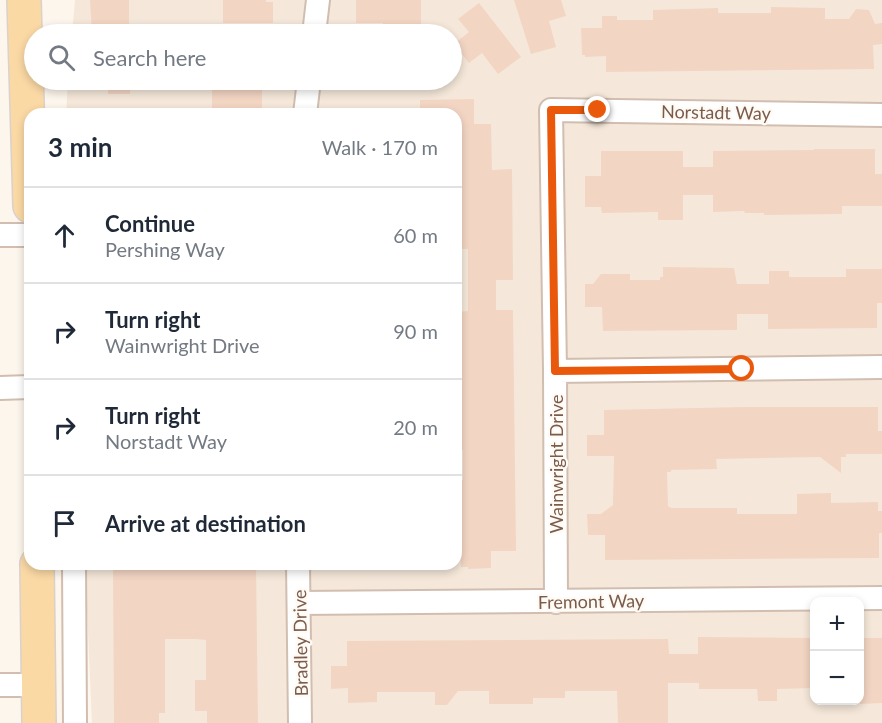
<!DOCTYPE html>
<html lang="en">
<head>
<meta charset="utf-8">
<style>
	body { margin:0; font-family:Lato,sans-serif; background:#f6f6f7; color:#1f2937 }
	.controls { position:absolute; right:18px; bottom:18px; display:grid; overflow:hidden; border-radius:12px; box-shadow:0 3px 9px #0003 }
	.controls button { width:54px; height:54px; display:grid; place-items:center; padding:0; border:0; border-bottom:2px solid #e0e1e3; background:#fff; color:#1f2937; font:30px sans-serif }
	.stop { position:absolute; width:18px; height:18px; margin:-14px; border:4px solid #ea580c; border-radius:50%; background:#fff }
	.stop.end { background:#ea580c; border-color:#fff; box-shadow:0 2px 6px #0008 }
	.list { margin:0; padding:0; list-style:none }
	h2 { display:flex; justify-content:space-between; align-items:center; height:78px; margin:0; padding:0 24px; font-size:26px }
	h2 small { font-size:20px; font-weight:400; color:#747a83 }
	.list li { display:grid; grid-template-columns:39px 1fr auto; gap:18px; align-items:center; box-sizing:border-box; height:96px; padding:0 24px; border-top:2px solid #e0e1e3 }
	.list b { display:block; font-size:22px; white-space:nowrap }
	.list p { margin:0; font-size:20px; white-space:nowrap; color:#747a83 }
	.list em { font-size:20px; font-style:normal; color:#747a83 }
	.icon { flex:none; width:33px; height:33px; fill:none; stroke:currentColor; stroke-width:2; stroke-linecap:round; stroke-linejoin:round }
	.map { position:relative; flex:none; width:882px; height:723px; overflow:hidden }
	.search { position:absolute; background:#fff; box-shadow:0 3px 9px #0003; left:24px; top:24px; width:438px; height:66px; display:flex; align-items:center; gap:15px; box-sizing:border-box; padding:0 21px; border-radius:33px; color:#747a83; font-size:22px }
	.panel { position:absolute; background:#fff; box-shadow:0 3px 9px #0003; left:24px; top:108px; width:438px; height:462px; border-radius:18px }
	.map>svg:first-child { display:block }
	.residential { fill:#f5e8da; fill-rule:evenodd }
	.building { fill:#f3d5c3 }
	.lines { fill:none; stroke-linecap:round; stroke-linejoin:round }
	.minor-casing { stroke:#d1beb0; stroke-width:26 }
	.primary-casing { stroke:#dad1cd; stroke-width:36 }
	.minor { stroke:#fff; stroke-width:22 }
	.primary { stroke:#fbd9a5; stroke-width:33 }
	.route { stroke:#ea580c; stroke-width:8 }
	.labels { text-anchor:middle; dominant-baseline:central; stroke-width:4.5; stroke-linejoin:round; paint-order:stroke }
	.street-label { font-size:18px; fill:#7a5c4d; stroke:#fffaf3 }
</style>
</head>
<body>
<div class="map">
<svg width="882" height="723" viewBox="0 0 882 723">
	<rect width="100%" height="100%" fill="#fdf6ec"/>
	<path class="residential" d="M75 0H882V723H92L85 564H456V114H66L68 80H452V34H72ZM814 602H860V700H814Z"/>
	<path class="building" d="M90 0H129V34H92Z
		M223 0H266V2H273V23H223Z
		M356 0H421V34H383V23H356Z
		M514 0H561L566 16 549 21 556 47 531 54Z
		M479 3 521 57 498 74 482 53 469 63 454 44 469 32 458 19Z
		M771 7 825 8V19H849L856 9 869 10 875 24 882 23V44L873 45 874 69 606 72V56L585 57V55H582L581 28H602V16H617V20H653V10L718 8V13H771Z
		M108 80H130V94H108Z
		M262 88V114H212V89Z
		M474 99V124H491L492 170 512 169 513 280H496V310H513L516 551H491V568L468 569V567H461L460 551H456V534H460V501H456V480H463V450H456V312L468 311V249H462V238H456V217H461L460 146H456V114H420V100Z
		M814 149H875V174H882V206H842V214L764 215V213H745L744 211 713 212V195H683V220H658V212L602 213 601 207H585V176H601V151H683V167H713V151L814 150Z
		M663 267 734 268 737 284H769V271H789V277H846V269H882V303H877V328L768 329V314H737V330L603 331 602 307H585V284H593L601 274H630V280H660V277H663Z
		M743 407H878V431H882V454H846V457H841V473L820 457 716 459 717 469 671 470V472H667L668 506 671 508H737V514H797V494L831 493V503L878 502V511H882V533H879V558L605 560V535H588L587 514H601L613 505 614 456H587V435H604V410Z
		M113 564H256L258 723H207V711H195V680H206V640L195 639H165V713H159V723H114Z
		M698 637 814 638V688L777 689V701H758L757 689H699V683H668V723H618L617 691H565V698H533V704H489V691H458L447 705H435V692H377V702L348 703V688L331 689V666H347V641L668 639 669 654H698Z
		M860 638H882V703L860 704Z"/>
	<g class="lines">
		<g class="minor-casing">
			<path id="minor" d="M314 34 318 0
				M305 114 309 80
				M0 235H30
				M555 371 882 367
				M0 388 30 387
				M74 564 75 723
				M298 564 300 723
				M556 602 555 371 551 110 882 115
				M299 603 882 598
				M0 685H39"/>
		</g>
		<g class="primary-casing">
			<path id="primary" d="M24 0 30 206
				M37 564 39 723"/>
		</g>
		<use href="#minor" class="minor"/>
		<use href="#primary" class="primary"/>
	</g>
	<g class="lines">
		<path class="route" d="M598 110H551L555 371 742 369"/>
	</g>
	<g class="labels">
		<g class="street-label">
			<text transform="translate(716 112) rotate(1)">Norstadt Way</text>
			<text transform="translate(556 464) rotate(-90)">Wainwright Drive</text>
			<text transform="translate(591 601) rotate(-1)">Fremont Way</text>
			<text transform="translate(300 643) rotate(-91)">Bradley Drive</text>
		</g>
	</g>
</svg>
<div class="controls">
<button>+</button>
<button>−</button>
</div>
<div class="stop" style="left:742px;top:369px"></div>
<div class="stop end" style="left:598px;top:110px"></div>
<div class="search"><svg class="icon" aria-label="search" viewBox="0 0 24 24"><circle cx="10" cy="10" r="6"/><path d="M15 15l6 6"/></svg>Search here</div>
<section class="panel">
<h2>3 min<small>Walk · 170 m</small></h2>
<ul class="list">
<li><svg class="icon" aria-label="ahead" viewBox="0 0 24 24"><path d="M12 20V5M6 11l6-6 6 6"/></svg><div><b>Continue</b><p>Pershing Way</p></div><em>60 m</em></li>
<li><svg class="icon" aria-label="right" viewBox="0 0 24 24"><path d="M7 20v-9h11M14 6l5 5-5 5"/></svg><div><b>Turn right</b><p>Wainwright Drive</p></div><em>90 m</em></li>
<li><svg class="icon" aria-label="right" viewBox="0 0 24 24"><path d="M7 20v-9h11M14 6l5 5-5 5"/></svg><div><b>Turn right</b><p>Norstadt Way</p></div><em>20 m</em></li>
<li><svg class="icon" aria-label="arrive" viewBox="0 0 24 24"><path d="M6 21V4h12l-3 4 3 4H6"/></svg><div><b>Arrive at destination</b></div></li>
</ul>
</section>
</div>
</body>
</html>
